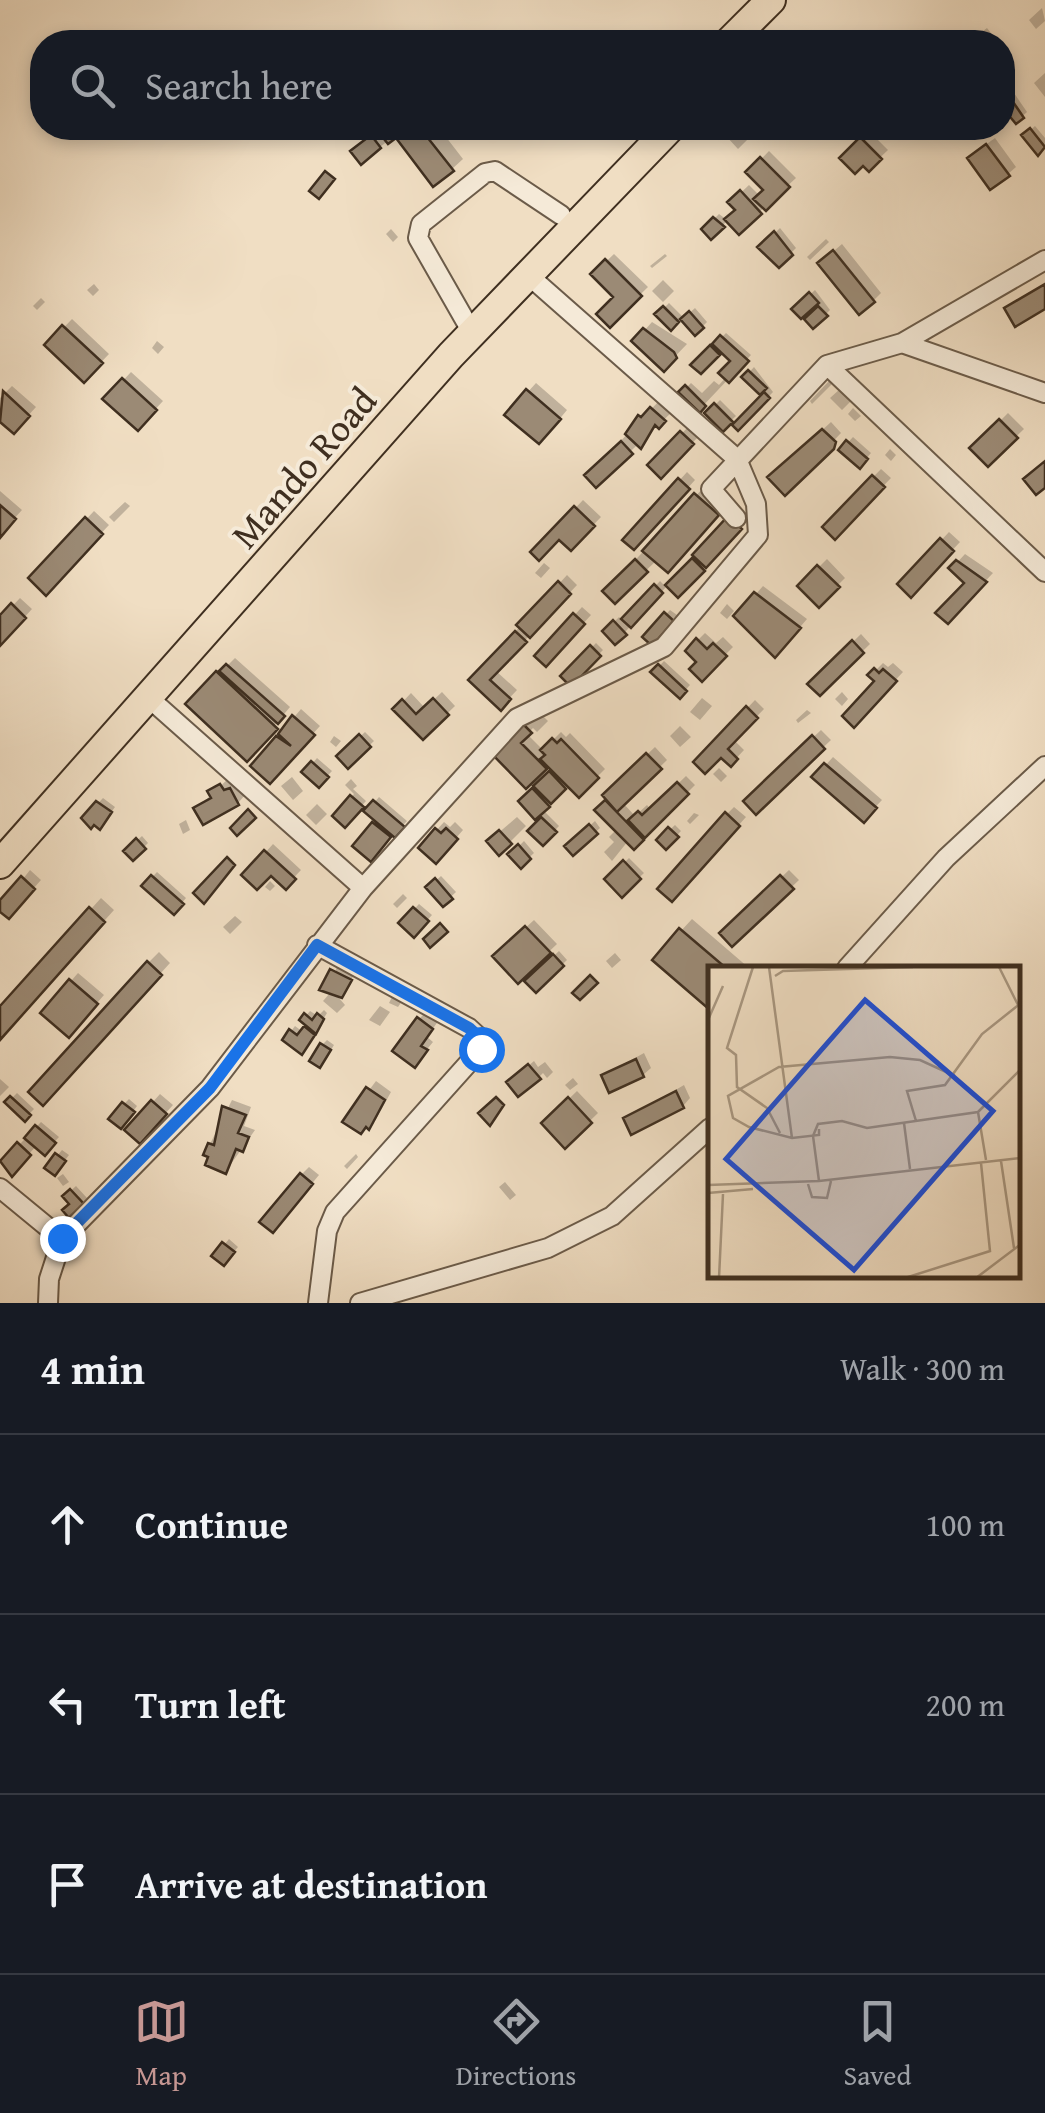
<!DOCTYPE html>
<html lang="en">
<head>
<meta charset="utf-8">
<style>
	body { margin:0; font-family:"Gentium Book Plus",serif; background:#20242c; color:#f1f3f6 }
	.stop { position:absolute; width:30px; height:30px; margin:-22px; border:8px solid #1a73e8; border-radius:50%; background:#fff }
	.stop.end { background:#1a73e8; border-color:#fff; box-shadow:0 2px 10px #0008 }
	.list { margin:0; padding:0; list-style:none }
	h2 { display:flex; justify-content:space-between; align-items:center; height:130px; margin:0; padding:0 40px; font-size:42px }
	h2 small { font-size:32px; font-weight:400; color:#9ea1a6 }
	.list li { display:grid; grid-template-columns:65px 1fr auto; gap:30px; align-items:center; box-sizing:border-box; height:180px; padding:0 40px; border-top:2px solid #363941 }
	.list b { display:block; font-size:38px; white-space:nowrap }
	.list em { font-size:32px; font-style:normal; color:#9ea1a6 }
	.icon { flex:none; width:55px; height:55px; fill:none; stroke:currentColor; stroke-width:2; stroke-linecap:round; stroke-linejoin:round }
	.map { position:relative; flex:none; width:1045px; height:1303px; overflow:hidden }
	.search { position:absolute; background:#171b24; box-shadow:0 5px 15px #0003; left:30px; right:30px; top:30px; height:110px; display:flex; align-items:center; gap:25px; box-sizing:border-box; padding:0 35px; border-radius:40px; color:#9ea1a6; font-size:38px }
	.sheet { height:670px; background:#171b24 }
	nav { display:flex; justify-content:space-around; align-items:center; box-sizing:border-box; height:140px; border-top:2px solid #363941; background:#171b24; font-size:28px; color:#9ea1a6 }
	nav a { display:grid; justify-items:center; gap:5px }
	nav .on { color:#c59692 }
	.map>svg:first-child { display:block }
	.shadow { fill:#0003 }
	.building { fill:#9b8a75; stroke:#3f2f20; stroke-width:2.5 }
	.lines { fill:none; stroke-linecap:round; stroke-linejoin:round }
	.minor-casing { stroke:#6b5b49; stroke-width:22 }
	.highway-casing { stroke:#3f2f20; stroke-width:32 }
	.minor { stroke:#f5ead8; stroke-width:18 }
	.highway { stroke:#f0dec3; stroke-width:28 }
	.route { stroke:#1a73e8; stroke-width:12 }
	.labels { text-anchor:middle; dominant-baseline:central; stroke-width:8; stroke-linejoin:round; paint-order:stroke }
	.street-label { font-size:38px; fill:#3f2f20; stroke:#f5ead8 }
	.inset-road { fill:none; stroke:#a99882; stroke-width:2.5 }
	.view { fill:#1d4ed8; fill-opacity:0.15; stroke:#1d4ed8; stroke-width:5 }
	.inset-edge { fill:none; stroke:#3f2f20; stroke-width:5 }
</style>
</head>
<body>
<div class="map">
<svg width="1045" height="1303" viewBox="0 0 1045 1303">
	<rect width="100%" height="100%" fill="#f0dec3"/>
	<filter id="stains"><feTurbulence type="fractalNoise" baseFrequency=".002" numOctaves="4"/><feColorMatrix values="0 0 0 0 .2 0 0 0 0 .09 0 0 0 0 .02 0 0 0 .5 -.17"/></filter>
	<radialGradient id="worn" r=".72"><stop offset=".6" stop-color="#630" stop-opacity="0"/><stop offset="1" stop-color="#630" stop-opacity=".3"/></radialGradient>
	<path class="shadow" d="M1042 8 1045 21 1036 29 1029 20Z
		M987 28 994 37 988 42 984 36 969 42Z
		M1045 73V97L1034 83Z
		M1014 93 1027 112 1017 121 1003 103Z
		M1035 126 1045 138V146L1038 152 1025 135Z
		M383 128H439L463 159 452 169 396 135 361 161 358 147Z
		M738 128 748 139 738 149 726 136Z
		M959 128H982L968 139Z
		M869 131 888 150 869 168 842 158Z
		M995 138 1016 167 1008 174 977 151Z
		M769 151 796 178 739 231 728 220 711 237 704 229 719 214 727 220 738 209 731 202 749 185 760 196 767 190 749 172Z
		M780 228 796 248 779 265 761 247Z
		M391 229 398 237 393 242 386 234Z
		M826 239 829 242 810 260 807 257Z
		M842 244 881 293 874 300 828 256Z
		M614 254 648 287 610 324 616 297 593 274Z
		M665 254 667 256 652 268 650 266Z
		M663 280 674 291 663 302 652 291Z
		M94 284 99 290 93 296 87 290Z
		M815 290 830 310 814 326 807 319 817 303 795 309Z
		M41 298 45 302 37 310 33 306Z
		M669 303 684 318 695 308 707 322 696 333 681 317 671 328 658 314Z
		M72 319 109 354 84 380 47 345Z
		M652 322 687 344 664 368 635 341Z
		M726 333 751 355 700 409 682 392 691 383 702 393 714 381 719 385 726 377 733 361 721 350 701 371 694 365Z
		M157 341 164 347 158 354 152 348Z
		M754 367 773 392 738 428 764 396 745 377Z
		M131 372 163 401 138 428 106 399Z
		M829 381 832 384 812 404 810 401Z
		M536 383 567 410 547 434 508 414Z
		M12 386 36 407 14 431 0 418V398Z
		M840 389 851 401 842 410 830 398Z
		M720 400 736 416 723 428 707 413Z
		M659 401 672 412 596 484 588 475Z
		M853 408 861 416 855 421 848 414Z
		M1008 413 1024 429 988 464 973 448Z
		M831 422 841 433 785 492 771 477Z
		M690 425 700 435 661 475 651 465Z
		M853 437 871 453 860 466 841 450Z
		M890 449 896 455 891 461 885 455Z
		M881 469 891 478 835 536 825 527Z
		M687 472 695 480 634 547 626 540Z
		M706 485 728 503 678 559 657 560 615 600 606 591Z
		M0 491 22 510 0 534Z
		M583 500 601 517 571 548 559 537 534 552Z
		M125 502 130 506 114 522 109 517Z
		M94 511 109 525 46 592 31 578Z
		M738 511 748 520 678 595 668 585Z
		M949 532 960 542 911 594 900 584Z
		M965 554 993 573 948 621 967 583 952 568Z
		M827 559 845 578 819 604 800 586Z
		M544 563 550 568 541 578 535 573Z
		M567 575 577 585 496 671 517 690 501 707 471 680Z
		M660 581 666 587 616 642 605 631 619 617 623 621Z
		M763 586 807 619 782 648 756 594Z
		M20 598 32 609 0 644V619Z
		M727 604 734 611 727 619 720 613Z
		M582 607 591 615 546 664 537 656Z
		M670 610 677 615 652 642 646 636Z
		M705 633 716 643 723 637 733 647 702 678 700 661 688 650Z
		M861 634 870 644 820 693 810 684Z
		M596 643 603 650 571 683 564 676Z
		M235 658 290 707 247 758 189 704Z
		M664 661 690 685 680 696 654 672Z
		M883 663 888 667 893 663 903 672 854 724 877 681 871 675Z
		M442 692 455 706 423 737 396 709 411 693 425 708Z
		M842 692 848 699 842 706 835 699Z
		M702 698 712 706 700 720 690 712Z
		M755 700 764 709 734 740 744 750 731 764 721 754 696 762Z
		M301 709 320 726 270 781 253 766Z
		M537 710 548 721 537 732 533 728 527 734 543 750 561 732 566 737 570 733 605 769 579 795 568 784 543 810 559 826 543 843 540 821 521 802 554 769 548 764 526 785 495 753Z
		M807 710 811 713 798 723 796 720Z
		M680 726 691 737 680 747 670 736Z
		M821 730 831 740 756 811 746 801Z
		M365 732 374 741 349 765 340 756Z
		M334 736 341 741 336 747 330 742Z
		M655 747 667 760 623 803 635 816 647 805 651 810 686 776 695 785 634 846 628 841 612 861 604 852 614 842 609 837 617 829 598 810 609 799 605 795Z
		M833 757 882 800 864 819 815 777Z
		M317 758 332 771 319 785 305 772Z
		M719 768 727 776 721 782 713 774Z
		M292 777 303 791 293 800 281 786Z
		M229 778 232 785 238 782 245 795 238 803 197 808Z
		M351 779 357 786 353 789 366 801 345 824 335 816 354 794 345 785Z
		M379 797 407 821 378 851 355 846 377 820 367 811Z
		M103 798 115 807 104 822 84 818Z
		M317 804 327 814 316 825 306 815Z
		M734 807 746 817 679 892 727 814Z
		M694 813 699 815 690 824 687 821Z
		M517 817 526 826 510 842 489 841Z
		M186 820 190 830 183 834 179 824Z
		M595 821 600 828 574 852 568 846Z
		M444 822 450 827 455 822 463 830 443 853 421 847Z
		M675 825 681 831 666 847 659 840Z
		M142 836 148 843 133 858 126 851Z
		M524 841 534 853 521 865 511 854Z
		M273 844 301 870 286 886 271 872 245 875Z
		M629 858 644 873 622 894 608 879Z
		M30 870 41 880 16 908H0Z
		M789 870 799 880 732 944 723 933Z
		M157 872 186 898 174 912 144 886Z
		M441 876 456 892 443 904 429 887Z
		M270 881 275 886 270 891 265 887Z
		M403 894 407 898 397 908 393 904Z
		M101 898 114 910 0 1037V1010Z
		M419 904 432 915 414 935 401 923Z
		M235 916 242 922 230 934 223 927Z
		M692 919 749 968H710V1006L655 959Z
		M534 920 557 944 518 981 495 956Z
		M559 951 567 960 536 990 528 981Z
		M159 952 170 963 53 1092 148 963Z
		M615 953 621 960 612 968 606 961Z
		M337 966 354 975 339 998 345 1005 337 1013 323 1001 330 993Z
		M78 973 104 995 76 1027 71 981Z
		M393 995 404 998 398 1007 389 1003Z
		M380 1006 390 1012 380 1026 369 1020Z
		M324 1010 327 1013 306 1047 285 1039 295 1026 303 1032 308 1025 302 1020 310 1011 318 1016Z
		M427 1011 439 1020 427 1037 433 1042 415 1064 419 1019Z
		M327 1040 334 1045 325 1060 322 1045Z
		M644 1053 651 1068 643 1075H604Z
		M534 1061 538 1067 545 1062 553 1072 547 1078 543 1073 539 1077 514 1078Z
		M573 1078 578 1084 570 1090 565 1085Z
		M0 1079 9 1087 0 1096Z
		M376 1081 391 1092 376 1119 369 1126 346 1121Z
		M684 1085 690 1098 683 1106 626 1119Z
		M577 1091 598 1113 565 1145 544 1123Z
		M17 1093 34 1109 25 1118 8 1102Z
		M160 1094 173 1105 140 1141 128 1130Z
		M129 1099 137 1106 125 1122 124 1104Z
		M232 1100 251 1107 244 1126 255 1130 226 1171 210 1144Z
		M41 1122 59 1137 45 1152 37 1145 12 1173 1 1164Z
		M62 1150 69 1155 59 1168H47Z
		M356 1154 358 1157 347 1169 344 1166Z
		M309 1167 319 1175 280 1222 301 1175Z
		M63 1174 69 1182 63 1186 57 1178Z
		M505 1182 516 1195 510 1200 499 1187Z
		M76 1186 87 1198 70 1214 72 1204 65 1196Z
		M229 1239 238 1247 224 1263 215 1256Z"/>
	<path class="building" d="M1009 96 1024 118 1016 124 1002 107Z
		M380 128H420L454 171 433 187 396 138 388 144 377 130Z
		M1030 128 1045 147 1038 156 1021 135Z
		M371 135 381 148 361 165 350 151Z
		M860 137 882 159 869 172 863 166 855 174 839 158Z
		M986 144 1010 176 990 190 967 158Z
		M760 157 790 187 766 211 753 199 763 190 745 172Z
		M325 171 335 179 319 199 309 191Z
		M740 190 762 214 739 235 724 219 735 210 727 202Z
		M713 217 725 227 711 240 701 229Z
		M774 231 793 255 779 268 757 247Z
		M833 250 875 302 859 315 817 263Z
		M605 259 642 296 610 328 596 314 613 297 590 274Z
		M1045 284V309L1015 327 1004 308Z
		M809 292 819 303 801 319 791 309Z
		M663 306 679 322 671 331 654 314Z
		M818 306 828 316 813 329 804 319Z
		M689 311 704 328 695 336 680 319Z
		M62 325 103 363 84 383 44 345Z
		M643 328 674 352 677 358 664 372 631 341Z
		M720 335 749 361 729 383 718 373 730 361 712 344Z
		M710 345 720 355 701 374 690 365Z
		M748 370 767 388 760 395 741 377Z
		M122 378 157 410 138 431 102 399Z
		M685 385 706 406 700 413 678 392Z
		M526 389 561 419 539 444 504 415Z
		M3 391 30 416 14 434 0 422Z
		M764 392 770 398 738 431 732 425Z
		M714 403 733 422 723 432 704 413Z
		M650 407 666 421 659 429 655 425 641 449 625 434 638 415 641 417Z
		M999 419 1018 438 988 467 969 448Z
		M822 429 836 442 834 449 785 496 767 477Z
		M680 431 694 444 661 479 647 465Z
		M846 440 868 459 860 469 838 450Z
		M621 441 633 454 596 488 584 475Z
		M1045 461V488L1036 495 1023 479Z
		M872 475 885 487 835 540 822 527Z
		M678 478 690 489 634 550 622 540Z
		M694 493 719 515 668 573 642 551Z
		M0 505 16 519 0 538Z
		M574 506 595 526 571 551 559 540 539 561 530 552Z
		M728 516 742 529 706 568 692 555Z
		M85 517 103 534 46 596 28 578Z
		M940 538 954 551 911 598 897 584Z
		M692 558 705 571 678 598 665 585Z
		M635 559 648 572 615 604 602 591Z
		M956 560 987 582 948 624 935 613 964 583 948 568Z
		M817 565 840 587 819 608 797 586Z
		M558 581 571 594 530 638 516 625Z
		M654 584 663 593 631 628 621 619Z
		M754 592 801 628 775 658 733 616Z
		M11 603 26 618 0 646V615Z
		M664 612 674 621 652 646 642 637Z
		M573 613 585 624 546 667 534 656Z
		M613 620 627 635 615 645 602 631Z
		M515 631 527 642 490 680 511 699 501 711 468 680Z
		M696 638 707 649 713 643 727 656 702 682 689 669 696 662 685 651Z
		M852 640 864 653 820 696 807 684Z
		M590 645 601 656 571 687 560 676Z
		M226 664 285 716 278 724 219 671Z
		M658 664 687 691 680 699 650 672Z
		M874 668 879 673 883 669 897 681 854 728 842 716 874 681 867 675Z
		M216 671 278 729 247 762 185 704Z
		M433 698 449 715 423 740 392 709 402 699 416 714Z
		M746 706 758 718 728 749 738 759 731 767 721 758 705 774 693 762Z
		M292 715 315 735 270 784 250 766 276 736 291 746 278 734Z
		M522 723 532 733 521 743 547 769 526 789 491 753Z
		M359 734 371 747 348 769 336 756Z
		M812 735 825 749 756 815 743 801Z
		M552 738 557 743 561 739 599 778 579 798 540 759 545 755 540 750Z
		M646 753 662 769 617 812 602 795Z
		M311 761 329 777 319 788 301 772Z
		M824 763 877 808 864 823 811 777Z
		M549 771 566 789 551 804 533 786Z
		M677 782 689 794 645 838 628 820 638 811 642 815Z
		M220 784 224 790 230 788 239 805 203 825 193 808 211 798 207 791Z
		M532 788 550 807 535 820 518 801Z
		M350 795 364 807 345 828 332 816Z
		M373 800 405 827 395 838 363 811Z
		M605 800 644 840 634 850 594 810Z
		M96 801 112 812 100 830 94 825 91 829 81 818Z
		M248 809 256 818 237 836 230 828Z
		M725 812 740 826 672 902 657 889Z
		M541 817 557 832 543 846 527 831Z
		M372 822 391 837 371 862 352 846Z
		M589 824 598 834 573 856 564 846Z
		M668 827 679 837 666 850 656 840Z
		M435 828 441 833 446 828 458 839 436 864 418 848Z
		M499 830 512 844 499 856 486 841Z
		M136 838 146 849 133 861 123 851Z
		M518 844 531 859 521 869 507 854Z
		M264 850 296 879 286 890 271 876 257 890 241 875Z
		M227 857 235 865 204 904 193 893Z
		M623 860 641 879 622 898 604 879Z
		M151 875 184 904 174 915 141 886Z
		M780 875 794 889 732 947 719 933Z
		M21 876 35 889 9 919 0 912V900Z
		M435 878 453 899 443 907 425 887Z
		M89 907 105 922 0 1040V1006Z
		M413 907 429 921 414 938 398 923Z
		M440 923 448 932 430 948 423 939Z
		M525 926 551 953 518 984 492 956Z
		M679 928 726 968H710V1010L652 960Z
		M553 954 564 966 536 993 524 981Z
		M147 961 162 975 43 1106 28 1092Z
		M330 969 352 980 342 998 319 990Z
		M590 975 598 983 580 1000 572 993Z
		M69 979 98 1004 69 1038 40 1013Z
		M304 1013 312 1020 317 1013 324 1019 316 1034 299 1020Z
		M417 1017 433 1029 421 1046 428 1050 415 1068 392 1051Z
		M304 1026 315 1035 302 1055 282 1040 289 1029 297 1035Z
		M320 1043 331 1050 320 1068 309 1061Z
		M636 1059 644 1077 609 1093 601 1075Z
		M528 1064 541 1079 518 1097 506 1082Z
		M366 1087 385 1100 369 1130 366 1127 361 1134 342 1122Z
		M676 1091 684 1108 631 1135 623 1118Z
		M10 1096 31 1115 25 1122 4 1102Z
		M496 1097 504 1105 490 1126 478 1113Z
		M568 1097 592 1123 565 1149 541 1123Z
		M151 1100 167 1114 140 1144 124 1130Z
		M122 1102 135 1112 121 1129 108 1119Z
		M222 1106 246 1115 238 1133 249 1137 243 1152 236 1149 226 1174 205 1165 208 1157 203 1155 208 1143 214 1145Z
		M35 1125 56 1143 45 1156 24 1138Z
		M17 1142 31 1155 12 1177 0 1161Z
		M55 1153 66 1161 55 1176 44 1168Z
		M300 1173 313 1184 273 1233 259 1222Z
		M70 1189 84 1204 69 1218 62 1210 69 1204 62 1196Z
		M222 1242 235 1252 224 1266 211 1256Z"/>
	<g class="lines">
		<g class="minor-casing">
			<path id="minor" d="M466 322 418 238 421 224 485 173 495 171 561 215
				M902 343 1045 393
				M827 365 1045 572
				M736 518 711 489 827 365 902 343 1045 260
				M149 698 363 888
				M317 945 469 1028 481 1039V1049L335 1212 327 1231 318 1303
				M847 968 946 858 1045 766
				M0 1188 62 1239
				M48 1303 49 1279 62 1239 210 1088 363 888 517 718 664 647 758 535 756 504 737 459 527 274
				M360 1303 548 1248 612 1216 710 1128"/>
		</g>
		<g class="highway-casing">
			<path id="highway" d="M729 42 771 0
				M0 864 451 355 670 128"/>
		</g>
		<use href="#minor" class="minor"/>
		<use href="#highway" class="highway"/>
	</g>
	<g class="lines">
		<path class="route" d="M62 1238 210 1088 317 945 469 1028 481 1039V1049"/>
	</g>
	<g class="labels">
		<g class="street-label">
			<text transform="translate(303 467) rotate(-49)">Mando Road</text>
		</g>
	</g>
	<g transform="translate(708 966)">
		<rect width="312" height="312" fill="#f0dec3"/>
		<path class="inset-road" d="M45 1 19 82 28 89 29 121 59 142 72 167M61 1 84 172M291 1 310 39M67 10 75 5 205 1M0 54 15 20M270 146 278 194M208 155 199 125 237 119 274 68 313 37M196 157 202 203M111 163V169L84 172 41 161 25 152 20 130 71 101 182 91 212 94 247 110M293 195 306 282M111 215 105 170 110 158 134 155 159 162 270 146 313 103M100 218 104 231 119 232 123 215M0 219 111 215 313 192M0 227 45 223M11 312 15 228M197 312 282 285 273 197M268 312 313 278"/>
		<path class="view" d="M157 34 285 145 146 304 18 193Z"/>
		<rect width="312" height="312" class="inset-edge"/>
	</g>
	<rect width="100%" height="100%" filter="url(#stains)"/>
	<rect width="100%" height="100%" fill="url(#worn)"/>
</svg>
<div class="stop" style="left:481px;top:1049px"></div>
<div class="stop end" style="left:62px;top:1238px"></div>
<div class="search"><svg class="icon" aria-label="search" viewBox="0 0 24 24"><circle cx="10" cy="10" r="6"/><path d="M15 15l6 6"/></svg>Search here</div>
</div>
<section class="sheet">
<h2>4 min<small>Walk · 300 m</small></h2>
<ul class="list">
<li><svg class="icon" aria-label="ahead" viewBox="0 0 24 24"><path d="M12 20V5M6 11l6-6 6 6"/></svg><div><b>Continue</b></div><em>100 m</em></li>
<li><svg class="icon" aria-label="left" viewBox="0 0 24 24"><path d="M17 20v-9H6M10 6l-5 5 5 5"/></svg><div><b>Turn left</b></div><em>200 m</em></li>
<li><svg class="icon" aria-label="arrive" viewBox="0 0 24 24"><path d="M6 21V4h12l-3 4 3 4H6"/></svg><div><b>Arrive at destination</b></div></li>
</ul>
</section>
<nav>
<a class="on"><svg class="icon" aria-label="map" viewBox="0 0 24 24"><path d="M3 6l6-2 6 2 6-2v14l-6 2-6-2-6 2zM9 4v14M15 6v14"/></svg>Map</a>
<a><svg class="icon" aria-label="directions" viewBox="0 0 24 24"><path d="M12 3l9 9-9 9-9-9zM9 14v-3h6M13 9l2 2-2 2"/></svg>Directions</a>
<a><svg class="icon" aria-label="saved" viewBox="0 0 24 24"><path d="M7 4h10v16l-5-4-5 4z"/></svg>Saved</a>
</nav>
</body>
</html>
